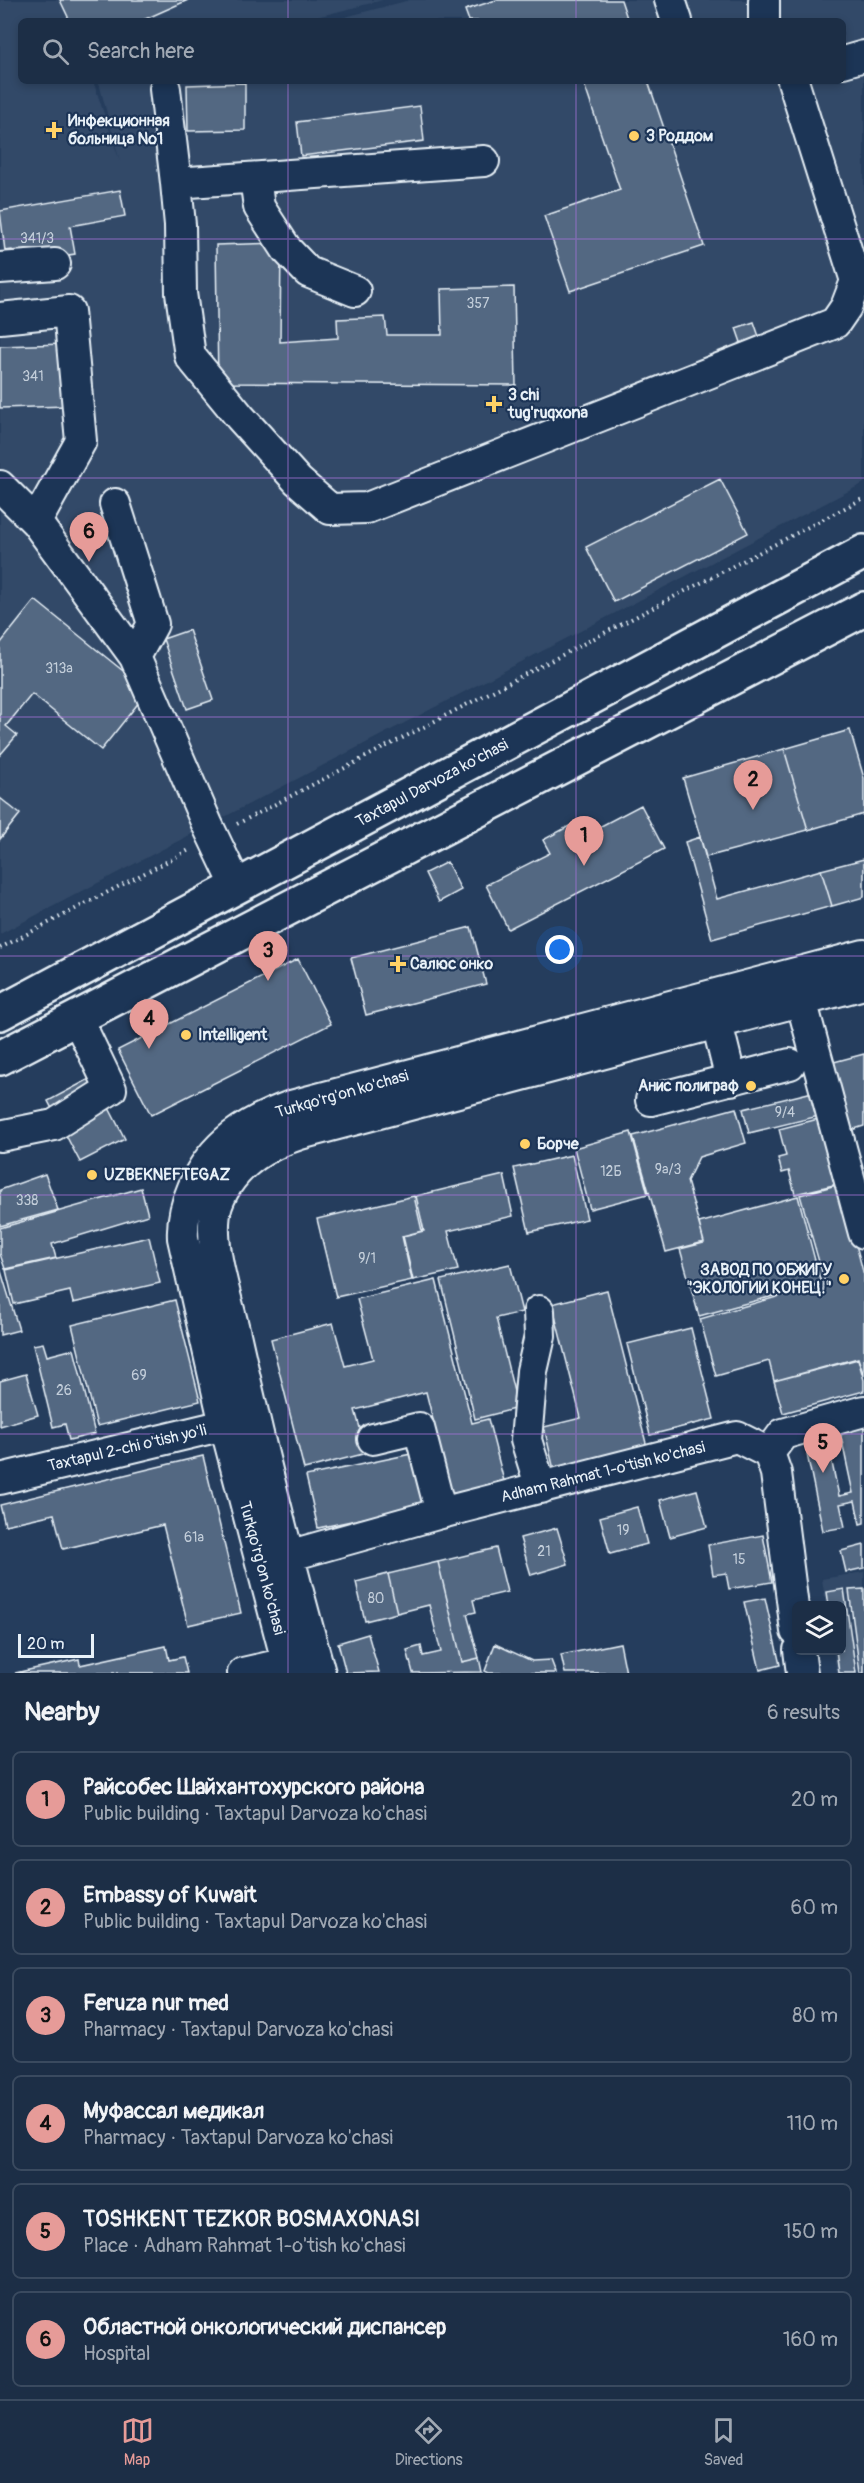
<!DOCTYPE html>
<html lang="en">
<head>
<meta charset="utf-8">
<style>
	body { margin:0; font-family:Pangolin,sans-serif; background:#25364d; color:#f1f3f6 }
	.controls { position:absolute; right:18px; bottom:18px; display:grid; overflow:hidden; border-radius:9px; box-shadow:0 3px 9px #0003 }
	.controls button { width:54px; height:54px; display:grid; place-items:center; padding:0; border:0; border-bottom:2px solid #3a4a5f; background:#1c2e46; color:#f1f3f6; font:30px sans-serif }
	.scale { position:absolute; left:18px; bottom:15px; width:76px; box-sizing:border-box; padding-left:6px; border:3px solid #e8f1f8; border-top:0; font-size:16px; line-height:21px; white-space:nowrap; color:#e8f1f8; -webkit-text-stroke:4px #1d3557; paint-order:stroke }
	.you { position:absolute; left:560px; top:950px; width:21px; height:21px; margin:-15px; border:4px solid #fff; border-radius:50%; background:#1a73e8; box-shadow:0 0 0 9px #1a73e833 }
	.badge { display:grid; place-items:center; width:39px; height:39px; border-radius:50%; background:#e69b98; color:#111; font-size:20px; font-weight:700 }
	.pin { position:absolute; translate:-50% -50px; filter:drop-shadow(0 2px 3px #0008) }
	.pin::after { content:''; position:absolute; top:32px; width:21px; height:18px; background:inherit; clip-path:polygon(0 0,100% 0,50% 100%) }
	.list { margin:0; padding:0; list-style:none }
	h2 { display:flex; justify-content:space-between; align-items:center; height:78px; margin:0; padding:0 24px; font-size:26px }
	h2 small { font-size:20px; font-weight:400; color:#a0a8b3 }
	.list li { display:grid; grid-template-columns:39px 1fr auto; gap:18px; align-items:center; box-sizing:border-box; height:96px; margin:0 12px 12px; padding:0 12px; border:2px solid #3a4a5f; border-radius:9px }
	.list b { display:block; font-size:22px; white-space:nowrap }
	.list p { margin:0; font-size:20px; white-space:nowrap; color:#a0a8b3 }
	.list em { font-size:20px; font-style:normal; color:#a0a8b3 }
	.icon { flex:none; width:33px; height:33px; fill:none; stroke:currentColor; stroke-width:2; stroke-linecap:round; stroke-linejoin:round }
	.map { position:relative; flex:none; width:864px; height:1673px; overflow:hidden }
	.search { position:absolute; background:#1c2e46; box-shadow:0 3px 9px #0003; left:18px; right:18px; top:18px; height:66px; display:flex; align-items:center; gap:15px; box-sizing:border-box; padding:0 21px; border-radius:9px; color:#a0a8b3; font-size:22px }
	.sheet { height:726px; background:#1c2e46 }
	nav { display:flex; justify-content:space-around; align-items:center; box-sizing:border-box; height:84px; border-top:2px solid #3a4a5f; background:#1c2e46; font-size:16px; color:#a0a8b3 }
	nav a { display:grid; justify-items:center; gap:3px }
	nav .on { color:#e69b98 }
	.map>svg:first-child { display:block }
	.built { fill:#334a68 }
	.building { fill:#536782; stroke:#e8f1f8; stroke-width:1.5 }
	.lines { fill:none; stroke-linecap:round; stroke-linejoin:round }
	.minor-casing { stroke:#e8f1f8; stroke-width:34 }
	.major-casing { stroke:#e8f1f8; stroke-width:38 }
	.path { stroke:#e8f1f8; stroke-width:4; stroke-dasharray:1.5 4.5; stroke-linecap:butt }
	.minor { stroke:#1d3557; stroke-width:30 }
	.major { stroke:#1d3557; stroke-width:33 }
	.grid { fill:none; stroke:#a171d3; stroke-width:1.5; stroke-opacity:0.55 }
	.poi-dot { fill:#ffd166; stroke:#1d3557; stroke-width:2 }
	.labels { text-anchor:middle; dominant-baseline:central; stroke-width:4.5; stroke-linejoin:round; paint-order:stroke }
	.number-label { font-size:14px; fill:#c3ceda }
	.poi-label { font-size:16px; font-weight:bold; fill:#e8f1f8; stroke:#1d3557; text-anchor:start }
	.street-label { font-size:16px; fill:#e8f1f8; stroke:#1d3557 }
</style>
</head>
<body>
<div class="map">
<svg width="864" height="1673" viewBox="0 0 864 1673">
	<rect width="100%" height="100%" fill="#253d5d"/>
	<filter id="ink" filterUnits="userSpaceOnUse"><feTurbulence type="fractalNoise" baseFrequency=".0167" numOctaves="2"/><feDisplacementMap in="SourceGraphic" scale="12" xChannelSelector="R" yChannelSelector="G"/><feConvolveMatrix kernelMatrix="1 2 1 2 8 2 1 2 1" color-interpolation-filters="sRGB"/></filter>
	<g filter="url(#ink)">
		<path class="built" d="M0 0H383L301 21H21V81H93L120 162 99 83 105 81H843V21H330L410 0H864V483L0 934Z
			M864 1572V1673H837L833 1651 842 1650V1606L826 1605 822 1579Z"/>
		<path class="building" d="M60 0H188L141 21H70Z
			M496 0H621L628 21H469L465 10Z
			M583 81H648L704 246 570 291 544 216 620 190Z
			M245 83V130L188 131 187 85Z
			M420 106 424 141 301 156 297 122Z
			M120 190 125 216 70 226 75 254 27 261 18 258 12 250 5 251 0 211Z
			M281 243 280 342 338 338 337 319 385 317 387 335H442L441 289 514 287 516 385 218 383 216 245Z
			M754 322 763 348 745 354 736 328Z
			M64 344 68 406 0 408V346Z
			M720 479 748 533 614 602 586 547Z
			M35 600 148 691 101 750 32 694 6 726 17 735 0 755V644Z
			M189 630 213 700 187 709 163 639Z
			M850 730 864 778V814L808 830 784 749Z
			M784 749 808 830 706 857 683 778Z
			M0 798 20 814 0 839Z
			M641 805 664 849 508 929 486 885 550 853 543 840 575 823 582 836Z
			M700 837 717 899 821 870 832 906 712 939 685 842Z
			M864 859V897L832 906 821 870Z
			M447 862 461 890 439 902 425 873Z
			M471 927 486 984 366 1015 351 958Z
			M298 959 331 1024 151 1115 118 1050Z
			M864 1054V1126L848 1131 830 1063Z
			M93 1077 125 1139 80 1162 48 1101Z
			M821 1090 827 1114 749 1133 743 1109Z
			M736 1108 746 1143 699 1157 687 1181 704 1242 666 1252 633 1136Z
			M826 1117 842 1183 795 1194 789 1171 782 1173 778 1158 786 1156 779 1129Z
			M631 1132 648 1194 590 1209 574 1148Z
			M572 1155 587 1219 529 1232 514 1168Z
			M45 1174 58 1210 0 1226V1190Z
			M504 1175 513 1216 448 1231 458 1270 413 1280 403 1236 424 1231 416 1196Z
			M840 1184 864 1275V1376L858 1358 774 1381 769 1361 716 1376 700 1319 825 1283 800 1195Z
			M141 1188 148 1215 52 1244 56 1258 5 1269 0 1254V1228Z
			M414 1196 422 1231 402 1236 412 1280 336 1297 317 1219Z
			M798 1196 821 1283 699 1316 680 1249 704 1243 699 1223Z
			M149 1237 160 1283 73 1303 70 1291 14 1304 6 1270Z
			M510 1264 522 1312 496 1318 518 1408 475 1419 441 1280Z
			M0 1268 19 1330 0 1335Z
			M436 1280 472 1423 488 1419 505 1485 453 1499 426 1392 355 1410 367 1453 304 1469 271 1339 333 1323 345 1366 373 1359 357 1299Z
			M607 1290 647 1447 554 1470 544 1427 581 1418 552 1304Z
			M175 1300 200 1401 97 1426 72 1325Z
			M691 1328 714 1419 650 1435 627 1344Z
			M43 1343 47 1356 74 1349 95 1434 69 1440 65 1424 53 1427 33 1345Z
			M858 1359 864 1380V1391L783 1413 774 1381Z
			M26 1374 38 1415 0 1426V1381Z
			M864 1422V1523L860 1524 855 1501 840 1504 845 1527 823 1531 807 1454 829 1449 839 1496 853 1493 839 1427Z
			M416 1453 427 1505 318 1528 306 1476Z
			M203 1456 241 1613 188 1625 163 1525 63 1549 54 1514 5 1525 0 1505Z
			M697 1490 707 1527 670 1537 660 1500Z
			M637 1507 647 1544 610 1554 600 1517Z
			M557 1528 568 1564 531 1575 520 1538Z
			M763 1535 772 1582 729 1589 726 1573 713 1575 708 1545Z
			M864 1545V1568L846 1572 841 1551Z
			M496 1548 507 1592 473 1600 476 1612 467 1614 479 1658 462 1662 438 1562Z
			M438 1562 462 1662 479 1658 482 1672 413 1673 407 1650 421 1646 423 1656 441 1652 429 1605 397 1613 388 1574Z
			M388 1574 397 1613 365 1621 356 1582Z
			M844 1589 856 1673H839L836 1650H842V1606H829L827 1592Z
			M864 1589V1673H860L849 1590Z
			M765 1598 780 1665 760 1670 744 1602Z
			M368 1634 379 1672 346 1673 338 1643Z
			M620 1643 626 1673H565L561 1655Z
			M495 1644 532 1661 551 1660 556 1673H489L485 1671Z
			M166 1646 169 1660 183 1657 187 1673H15L79 1659 80 1665Z"/>
		<g class="lines">
			<g class="minor-casing">
				<path id="minor" d="M670 0 677 21
					M764 21V0
					M843 62 864 56
					M165 89 176 183
					M484 161 176 183 180 225 181 293 190 356 240 417 298 481 330 509 367 508 835 323 846 307 856 281 793 81
					M255 178 259 207 287 250 308 272 355 291
					M0 268 55 264
					M0 318 69 311 81 441 36 522
					M0 486 36 522 135 657
					M115 504 153 624 135 657 207 824 237 887
					M801 1000 864 1233
					M717 1023 731 1080
					M651 1100 790 1064
					M0 1136 54 1125 111 1089 77 1018
					M539 1311 540 1336 532 1371 526 1440 541 1488
					M373 1439 419 1428 441 1513
					M769 1453 783 1434 864 1411
					M0 1479 245 1420
					M270 1561 441 1513 737 1437 769 1453 776 1473 796 1631
					M799 1650 802 1673
					M243 1673 287 1663
					M290 1673 225 1425 183 1238C182 1219 186 1204 193 1188 212 1143 247 1122 291 1106L864 955
					M320 1673C289 1561 260 1448 235 1334 227 1298 206 1240 217 1205 230 1167 263 1146 300 1134L864 984"/>
			</g>
			<g class="major-casing">
				<path id="major" d="M0 1013 864 552
					M0 1058 864 609"/>
			</g>
			<path class="path" d="M237 824 864 498
				M0 948 191 849"/>
			<use href="#minor" class="minor"/>
			<use href="#major" class="major"/>
		</g>
	</g>
	<path class="grid" d="M288 0V21M576 0V21M288 81V1673M576 81V1673M0 239H864M0 478H864M0 717H864M0 956H864M0 1195H864M0 1434H864"/>
	<g class="poi-dot">
		<path d="M51 121h6v6h6v6h-6v6h-6v-6h-6v-6h6z"/>
		<circle cx="634" cy="136" r="6"/>
		<path d="M491 395h6v6h6v6h-6v6h-6v-6h-6v-6h6z"/>
		<path d="M395 955h6v6h6v6h-6v6h-6v-6h-6v-6h6z"/>
		<circle cx="186" cy="1035" r="6"/>
		<circle cx="751" cy="1086" r="6"/>
		<circle cx="525" cy="1144" r="6"/>
		<circle cx="92" cy="1175" r="6"/>
		<circle cx="844" cy="1279" r="6"/>
	</g>
	<g class="labels">
		<g class="number-label">
			<text x="37" y="238">341/3</text>
			<text x="478" y="303">357</text>
			<text x="33" y="376">341</text>
			<text x="59" y="668">313a</text>
			<text x="785" y="1112">9/4</text>
			<text x="668" y="1169">9а/3</text>
			<text x="611" y="1171">12Б</text>
			<text x="27" y="1200">338</text>
			<text x="367" y="1258">9/1</text>
			<text x="139" y="1375">69</text>
			<text x="64" y="1390">26</text>
			<text x="623" y="1530">19</text>
			<text x="194" y="1537">61a</text>
			<text x="544" y="1551">21</text>
			<text x="739" y="1559">15</text>
			<text x="376" y="1598">80</text>
		</g>
		<g class="poi-label">
			<text x="68" y="121">Инфекционная<tspan x="68" dy="18">больница №1</tspan></text>
			<text x="646" y="136">3 Роддом</text>
			<text x="508" y="395">3 chi<tspan x="508" dy="18">tug'ruqxona</tspan></text>
			<text x="410" y="964">Салюс онко</text>
			<text x="198" y="1035">Intelligent</text>
			<text x="739" y="1086" text-anchor="end">Анис полиграф</text>
			<text x="537" y="1144">Борче</text>
			<text x="104" y="1175">UZBEKNEFTEGAZ</text>
			<text x="832" y="1270" text-anchor="end">ЗАВОД ПО ОБЖИГУ<tspan x="832" dy="18">"ЭКОЛОГИИ КОНЕЦ!"</tspan></text>
		</g>
		<g class="street-label">
			<text transform="translate(432 783) rotate(-28)">Taxtapul Darvoza ko'chasi</text>
			<text transform="translate(342 1094) rotate(-16)">Turkqo'rg'on ko'chasi</text>
			<text transform="translate(127 1448) rotate(-13)">Taxtapul 2-chi o'tish yo'li</text>
			<text transform="translate(603 1472) rotate(-14)">Adham Rahmat 1-o'tish ko'chasi</text>
			<text transform="translate(262 1568) rotate(75)">Turkqo'rg'on ko'chasi</text>
		</g>
	</g>
</svg>
<div class="controls">
<button><svg class="icon" aria-label="layers" viewBox="0 0 24 24"><path d="M12 4l9 5-9 5-9-5zM3 14l9 5 9-5"/></svg></button>
</div>
<div class="scale">20 m</div>
<div class="you"></div>
<div class="pin badge" style="left:584px;top:866px">1</div>
<div class="pin badge" style="left:753px;top:810px">2</div>
<div class="pin badge" style="left:268px;top:981px">3</div>
<div class="pin badge" style="left:149px;top:1049px">4</div>
<div class="pin badge" style="left:823px;top:1473px">5</div>
<div class="pin badge" style="left:89px;top:562px">6</div>
<div class="search"><svg class="icon" aria-label="search" viewBox="0 0 24 24"><circle cx="10" cy="10" r="6"/><path d="M15 15l6 6"/></svg>Search here</div>
</div>
<section class="sheet">
<h2>Nearby<small>6 results</small></h2>
<ul class="list">
<li><span class="badge">1</span><div><b>Райсобес Шайхантохурского района</b><p>Public building · Taxtapul Darvoza ko'chasi</p></div><em>20 m</em></li>
<li><span class="badge">2</span><div><b>Embassy of Kuwait</b><p>Public building · Taxtapul Darvoza ko'chasi</p></div><em>60 m</em></li>
<li><span class="badge">3</span><div><b>Feruza nur med</b><p>Pharmacy · Taxtapul Darvoza ko'chasi</p></div><em>80 m</em></li>
<li><span class="badge">4</span><div><b>Муфассал медикал</b><p>Pharmacy · Taxtapul Darvoza ko'chasi</p></div><em>110 m</em></li>
<li><span class="badge">5</span><div><b>TOSHKENT TEZKOR BOSMAXONASI</b><p>Place · Adham Rahmat 1-o'tish ko'chasi</p></div><em>150 m</em></li>
<li><span class="badge">6</span><div><b>Областной онкологический диспансер</b><p>Hospital</p></div><em>160 m</em></li>
</ul>
</section>
<nav>
<a class="on"><svg class="icon" aria-label="map" viewBox="0 0 24 24"><path d="M3 6l6-2 6 2 6-2v14l-6 2-6-2-6 2zM9 4v14M15 6v14"/></svg>Map</a>
<a><svg class="icon" aria-label="directions" viewBox="0 0 24 24"><path d="M12 3l9 9-9 9-9-9zM9 14v-3h6M13 9l2 2-2 2"/></svg>Directions</a>
<a><svg class="icon" aria-label="saved" viewBox="0 0 24 24"><path d="M7 4h10v16l-5-4-5 4z"/></svg>Saved</a>
</nav>
</body>
</html>
